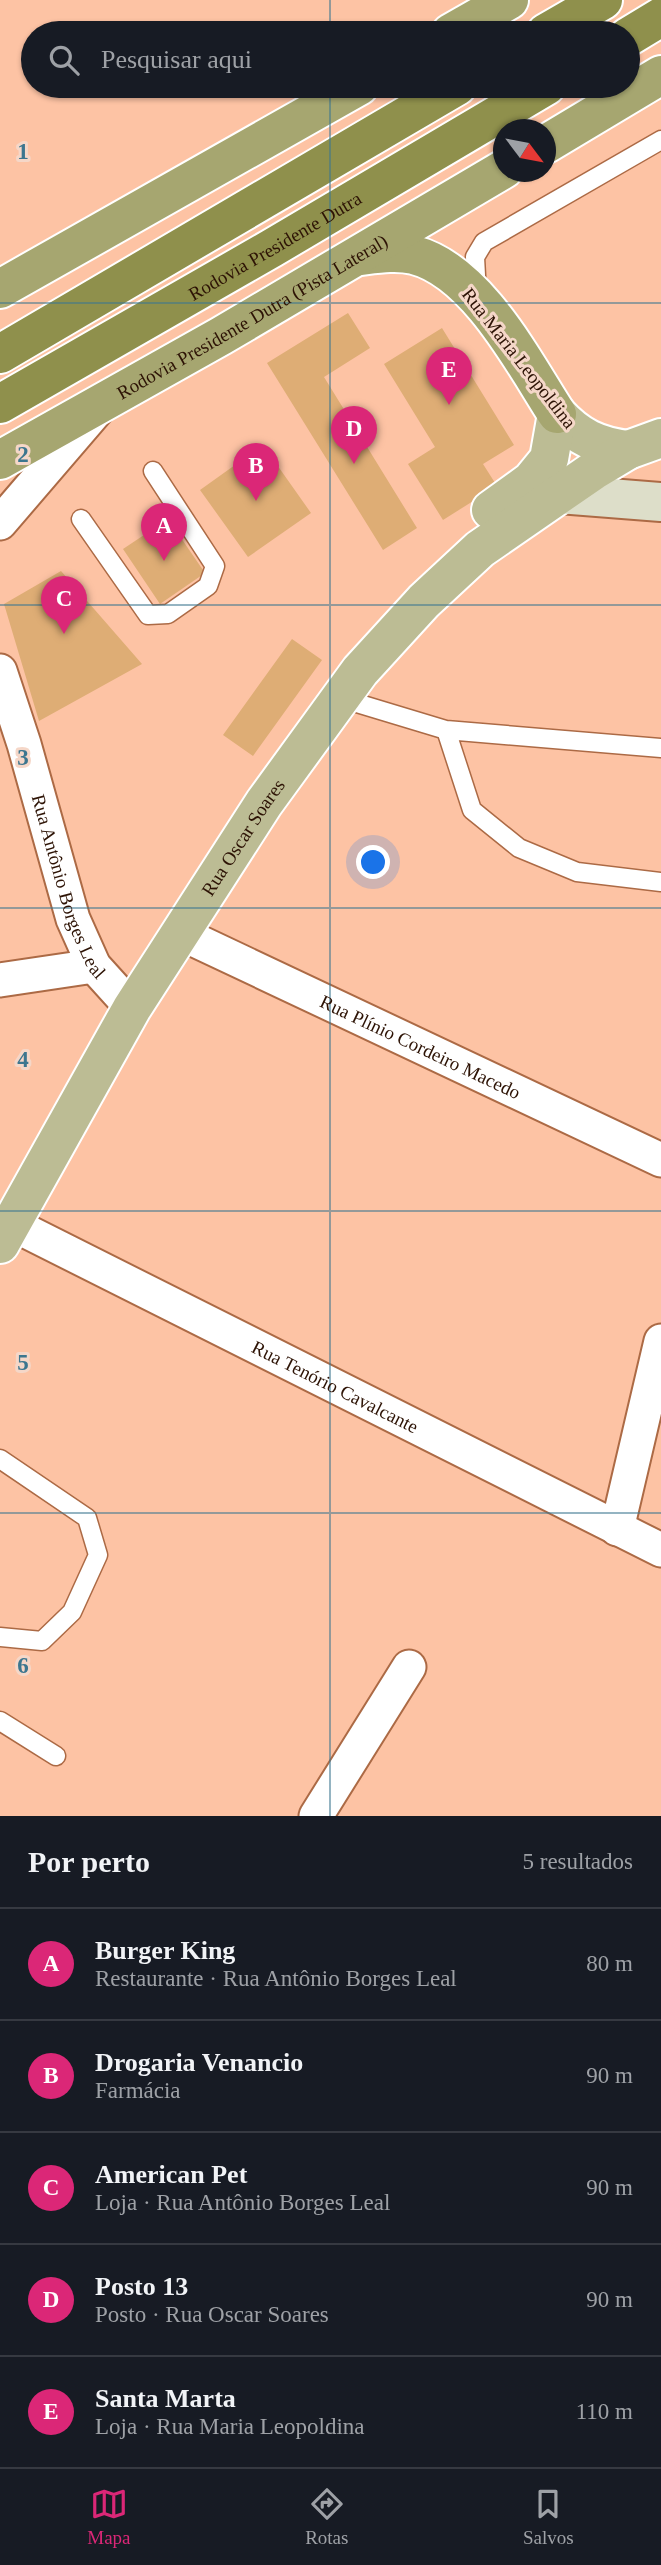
<!DOCTYPE html>
<html lang="pt">
<head>
<meta charset="utf-8">
<style>
	body { margin:0; font-family:"Times New Roman",serif; background:#20242c; color:#f1f3f6 }
	.compass { position:absolute; left:493px; top:119px; width:63px; height:63px; border-radius:50%; background:#171b24; box-shadow:0 2px 5px #0004; rotate:122deg }
	.you { position:absolute; left:374px; top:863px; width:24px; height:24px; margin:-18px; border:5px solid #fff; border-radius:50%; background:#1a73e8; box-shadow:0 0 0 10px #1a73e833 }
	.badge { display:grid; place-items:center; width:46px; height:46px; border-radius:50%; background:#db2777; color:#fff; font-size:23px; font-weight:700 }
	.pin { position:absolute; translate:-50% -58px; filter:drop-shadow(0 2px 4px #0008) }
	.pin::after { content:''; position:absolute; top:37px; width:24px; height:21px; background:inherit; clip-path:polygon(0 0,100% 0,50% 100%) }
	.list { margin:0; padding:0; list-style:none }
	h2 { display:flex; justify-content:space-between; align-items:center; height:91px; margin:0; padding:0 28px; font-size:30px }
	h2 small { font-size:23px; font-weight:400; color:#9ea1a6 }
	.list li { display:grid; grid-template-columns:46px 1fr auto; gap:21px; align-items:center; box-sizing:border-box; height:112px; padding:0 28px; border-top:2px solid #363941 }
	.list b { display:block; font-size:26px; white-space:nowrap }
	.list p { margin:0; font-size:23px; white-space:nowrap; color:#9ea1a6 }
	.list em { font-size:23px; font-style:normal; color:#9ea1a6 }
	.icon { flex:none; width:38px; height:38px; fill:none; stroke:currentColor; stroke-width:2; stroke-linecap:round; stroke-linejoin:round }
	.map { position:relative; flex:none; width:661px; height:1816px; overflow:hidden }
	.search { position:absolute; background:#171b24; box-shadow:0 2px 5px #0004; left:21px; right:21px; top:21px; height:77px; display:flex; align-items:center; gap:18px; box-sizing:border-box; padding:0 24px; border-radius:38px; color:#9ea1a6; font-size:26px }
	.sheet { height:651px; background:#171b24 }
	nav { display:flex; justify-content:space-around; align-items:center; box-sizing:border-box; height:98px; border-top:2px solid #363941; background:#171b24; font-size:19px; color:#9ea1a6 }
	nav a { display:grid; justify-items:center; gap:4px }
	nav .on { color:#db2777 }
	.map>svg:first-child { display:block }
	.building { fill:#dead75 }
	.lines { fill:none; stroke-linecap:round; stroke-linejoin:round }
	.service-casing { stroke:#ac6a45; stroke-width:21 }
	.minor-casing { stroke:#ac6a45; stroke-width:37 }
	.secondary-casing { stroke:#ac6a45; stroke-width:42 }
	.primary-casing { stroke:#fff; stroke-width:42 }
	.trunk-casing { stroke:#fff; stroke-width:42 }
	.motorway-casing { stroke:#fff; stroke-width:42 }
	.service { stroke:#fff; stroke-width:18 }
	.minor { stroke:#fff; stroke-width:33 }
	.secondary { stroke:#dddec9; stroke-width:38 }
	.primary { stroke:#bcbc94; stroke-width:38 }
	.trunk { stroke:#a6a670; stroke-width:38 }
	.motorway { stroke:#8f904c; stroke-width:38 }
	.grid { fill:none; stroke:#3c768f; stroke-width:2; stroke-opacity:0.55 }
	.labels { text-anchor:middle; dominant-baseline:central; stroke-width:6; stroke-linejoin:round; paint-order:stroke }
	.street-label { font-size:19px; fill:#2d1305; stroke:#f5d7c8 }
	.grid-label { font-size:23px; text-anchor:middle; font-weight:bold; fill:#3c768f; stroke:#f5d7c8; stroke-width:6; stroke-linejoin:round; paint-order:stroke }
</style>
</head>
<body>
<div class="map">
<svg width="661" height="1816" viewBox="0 0 661 1816">
	<rect width="100%" height="100%" fill="#fdc3a4"/>
	<path class="building" d="M348 313 370 348 324 377 417 528 383 550 267 363Z
		M442 328 514 445 483 464 497 486 443 520 408 464 435 447 384 364Z
		M263 445 311 513 248 557 200 490Z
		M168 519 205 573 160 604 123 549Z
		M61 571 142 664 39 721 4 604Z
		M292 639 322 660 253 756 223 735Z"/>
	<g class="lines">
		<g class="service-casing">
			<path id="service" d="M477 294 475 257 484 242 661 140
				M81 519 148 615 168 614 208 586 215 566 153 471
				M340 698 446 730 661 748
				M446 730 472 810 519 848 577 872 661 882
				M0 1459 87 1518 98 1555 72 1612 42 1641 0 1637
				M0 1721 56 1756"/>
		</g>
		<g class="minor-casing">
			<g id="minor">
				<path d="M0 523 97 410"/>
				<path id="s1" d="M0 671 24 744 73 919 94 966 132 1008"/>
				<path id="s2" d="M180 933 661 1160"/>
				<path d="M0 980 94 966"/>
				<path id="s3" d="M10 1223 661 1550"/>
				<path d="M617 1529 661 1341"/>
				<path d="M316 1816 409 1667"/>
			</g>
		</g>
		<g class="secondary-casing">
			<path id="secondary" d="M559 494 661 502"/>
		</g>
		<g class="primary-casing">
			<g id="primary">
				<path d="M557 414C578 437 597 446 628 450"/>
				<path d="M491 510 531 481 549 459 557 414"/>
				<path id="s4" d="M0 1244 132 1008 264 803 360 671 424 601 480 549 593 471 628 450 661 438"/>
			</g>
		</g>
		<g class="trunk-casing">
			<g id="trunk">
				<path d="M451 33 509 0"/>
				<path d="M546 144 661 75"/>
				<path d="M359 256C377 254 396 251 414 255 477 271 524 363 557 414"/>
				<path d="M0 289 359 86"/>
				<path id="s5" d="M0 460 221 336 504 169"/>
			</g>
		</g>
		<g class="motorway-casing">
			<g id="motorway">
				<path d="M546 33 603 0"/>
				<path d="M628 37 661 17"/>
				<path d="M0 354 457 86"/>
				<path id="s6" d="M0 404 272 248 546 86"/>
			</g>
		</g>
		<use href="#service" class="service"/>
		<use href="#minor" class="minor"/>
		<use href="#secondary" class="secondary"/>
		<use href="#primary" class="primary"/>
		<use href="#trunk" class="trunk"/>
		<use href="#motorway" class="motorway"/>
	</g>
	<path class="grid" d="M330 0V33M330 86V1816M0 303H661M0 605H661M0 908H661M0 1211H661M0 1513H661"/>
	<g class="labels">
		<g class="street-label">
			<text stroke="none"><textPath href="#s6" startOffset="317">Rodovia Presidente Dutra</textPath></text>
			<text stroke="none"><textPath href="#s5" startOffset="290">Rodovia Presidente Dutra (Pista Lateral)</textPath></text>
			<text transform="translate(519 358) rotate(52)">Rua Maria Leopoldina</text>
			<text stroke="none"><textPath href="#s4" startOffset="474">Rua Oscar Soares</textPath></text>
			<text stroke="none"><textPath href="#s1" startOffset="226">Rua Antônio Borges Leal</textPath></text>
			<text stroke="none"><textPath href="#s2" startOffset="266">Rua Plínio Cordeiro Macedo</textPath></text>
			<text stroke="none"><textPath href="#s3" startOffset="364">Rua Tenório Cavalcante</textPath></text>
		</g>
	</g>
	<g class="grid-label">
		<text x="23" y="159">1</text>
		<text x="23" y="462">2</text>
		<text x="23" y="765">3</text>
		<text x="23" y="1067">4</text>
		<text x="23" y="1370">5</text>
		<text x="23" y="1673">6</text>
	</g>
</svg>
<svg class="compass" viewBox="-18 -18 36 36"><path d="M0-13l5 13h-10z" fill="#e53935"/><path d="M0 13l5-13h-10z" fill="#9ea1a6"/></svg>
<div class="you"></div>
<div class="pin badge" style="left:164px;top:561px">A</div>
<div class="pin badge" style="left:256px;top:501px">B</div>
<div class="pin badge" style="left:64px;top:634px">C</div>
<div class="pin badge" style="left:354px;top:464px">D</div>
<div class="pin badge" style="left:449px;top:405px">E</div>
<div class="search"><svg class="icon" aria-label="search" viewBox="0 0 24 24"><circle cx="10" cy="10" r="6"/><path d="M15 15l6 6"/></svg>Pesquisar aqui</div>
</div>
<section class="sheet">
<h2>Por perto<small>5 resultados</small></h2>
<ul class="list">
<li><span class="badge">A</span><div><b>Burger King</b><p>Restaurante · Rua Antônio Borges Leal</p></div><em>80 m</em></li>
<li><span class="badge">B</span><div><b>Drogaria Venancio</b><p>Farmácia</p></div><em>90 m</em></li>
<li><span class="badge">C</span><div><b>American Pet</b><p>Loja · Rua Antônio Borges Leal</p></div><em>90 m</em></li>
<li><span class="badge">D</span><div><b>Posto 13</b><p>Posto · Rua Oscar Soares</p></div><em>90 m</em></li>
<li><span class="badge">E</span><div><b>Santa Marta</b><p>Loja · Rua Maria Leopoldina</p></div><em>110 m</em></li>
</ul>
</section>
<nav>
<a class="on"><svg class="icon" aria-label="map" viewBox="0 0 24 24"><path d="M3 6l6-2 6 2 6-2v14l-6 2-6-2-6 2zM9 4v14M15 6v14"/></svg>Mapa</a>
<a><svg class="icon" aria-label="directions" viewBox="0 0 24 24"><path d="M12 3l9 9-9 9-9-9zM9 14v-3h6M13 9l2 2-2 2"/></svg>Rotas</a>
<a><svg class="icon" aria-label="saved" viewBox="0 0 24 24"><path d="M7 4h10v16l-5-4-5 4z"/></svg>Salvos</a>
</nav>
</body>
</html>
